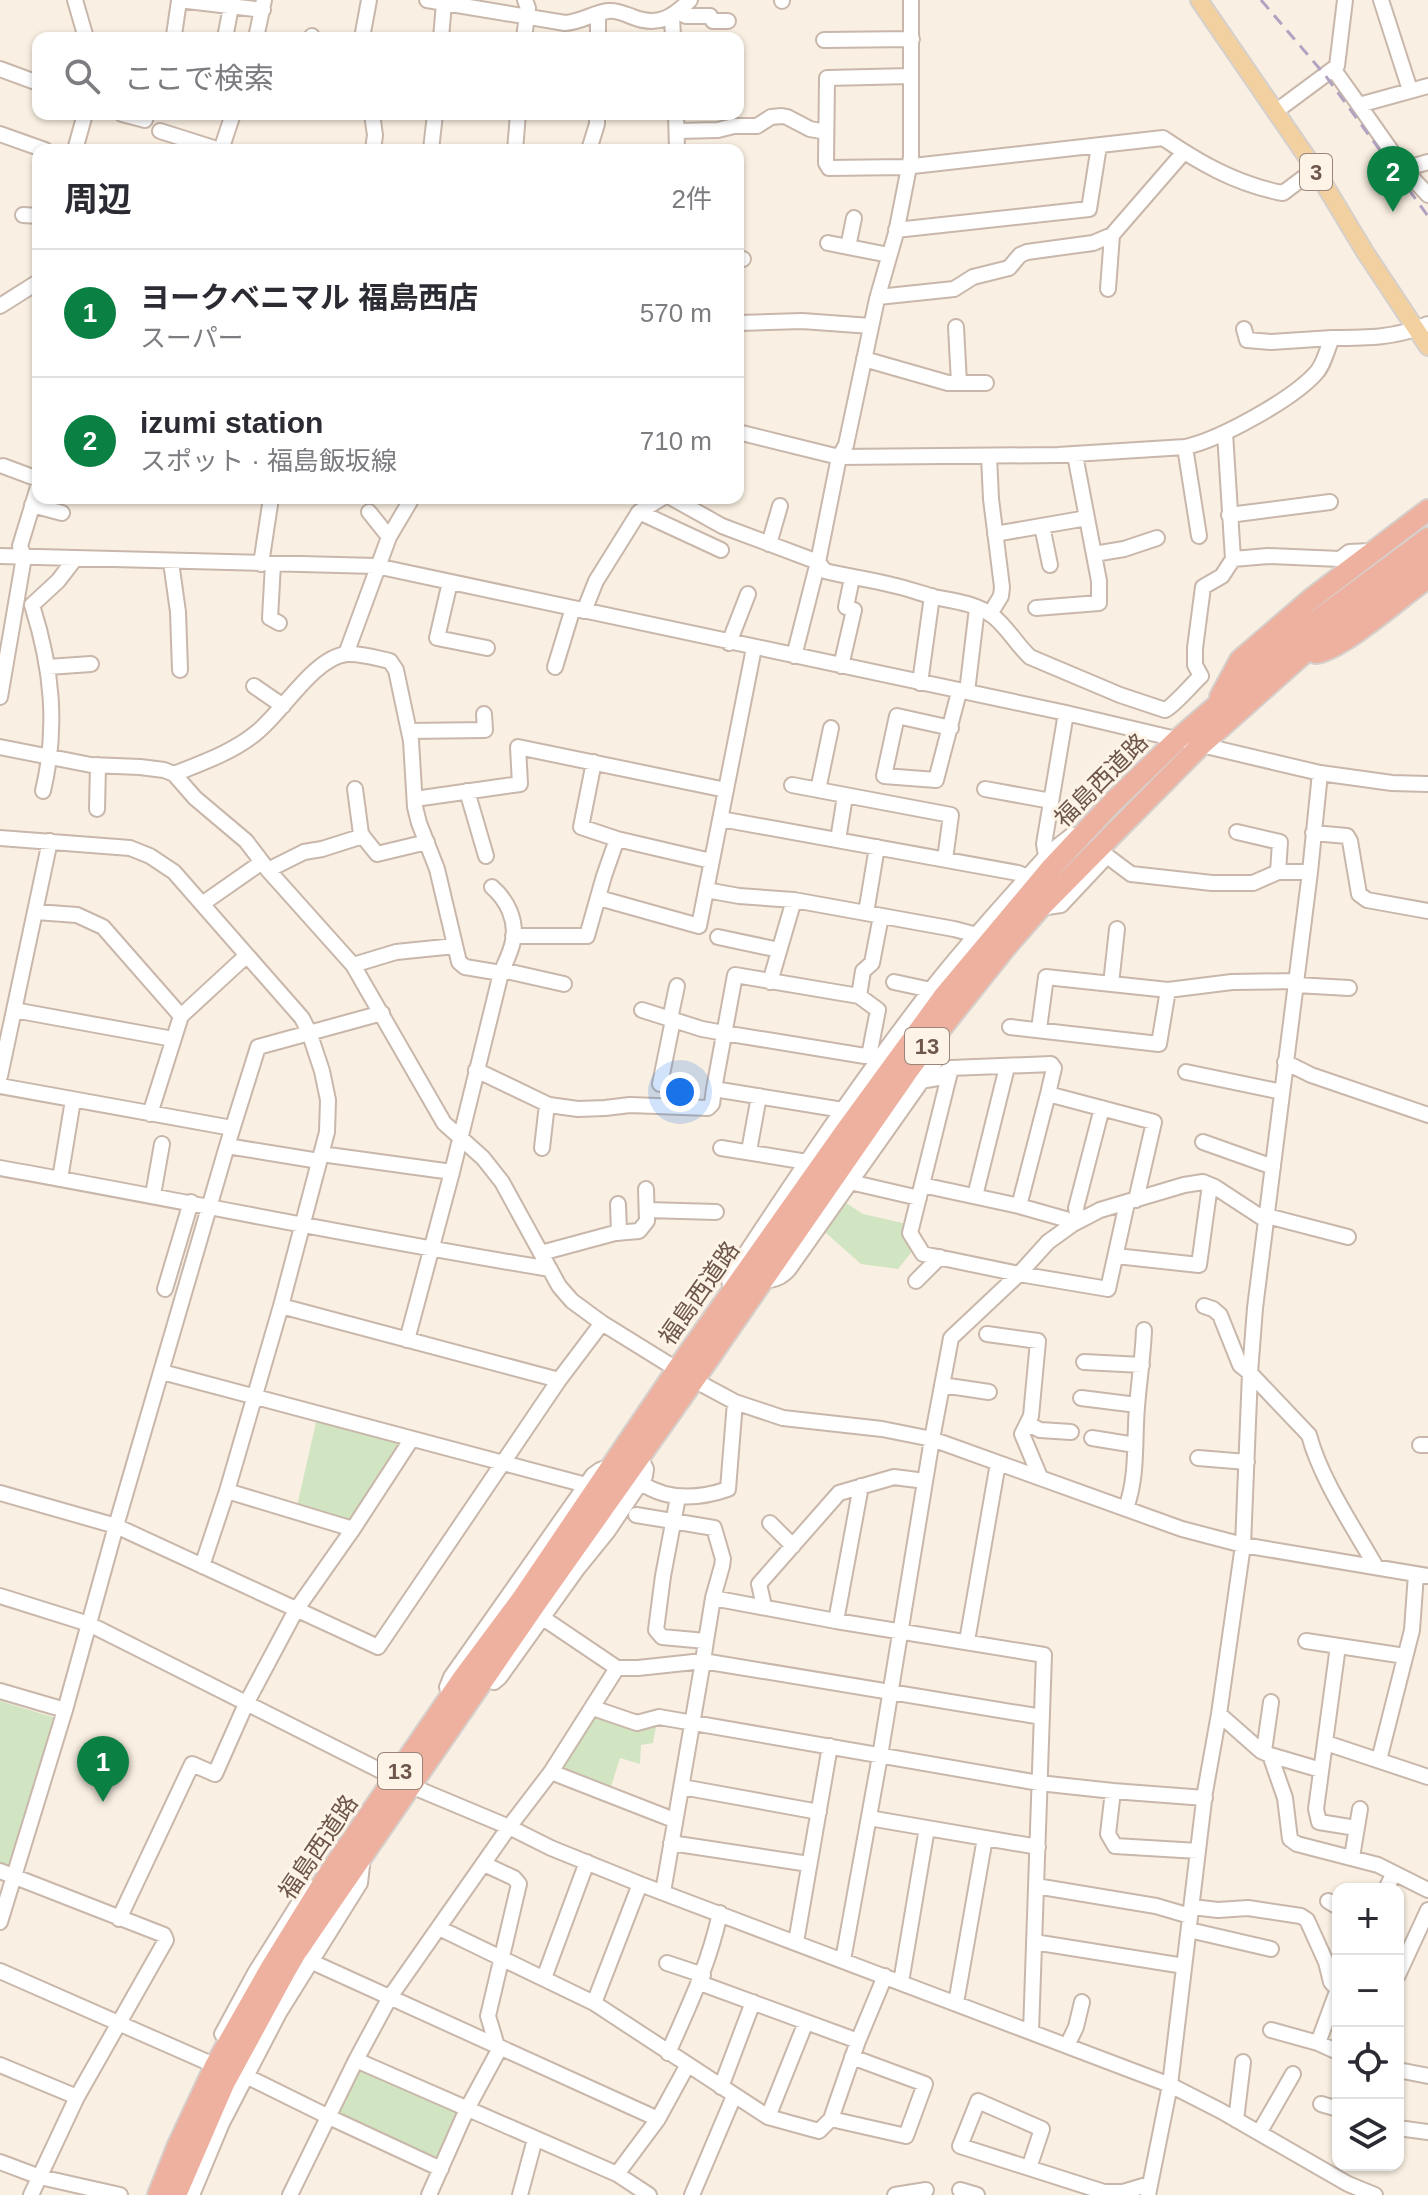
<!DOCTYPE html>
<html lang="ja">
<head>
<meta charset="utf-8">
<style>
	body { margin:0; font-family:Arial,"Noto Sans JP",sans-serif; background:#f2f2f3; color:#2b2b33 }
	.controls { position:absolute; right:24px; bottom:24px; display:grid; overflow:hidden; border-radius:16px; box-shadow:0 2px 6px #0004 }
	.controls button { width:72px; height:72px; display:grid; place-items:center; padding:0; border:0; border-bottom:2px solid #e1e1e2; background:#fff; color:#2b2b33; font:40px sans-serif }
	.you { position:absolute; left:680px; top:1092px; width:28px; height:28px; margin:-20px; border:6px solid #fff; border-radius:50%; background:#1a73e8; box-shadow:0 0 0 12px #1a73e833 }
	.badge { display:grid; place-items:center; width:52px; height:52px; border-radius:50%; background:#0b8043; color:#fff; font-size:26px; font-weight:700 }
	.pin { position:absolute; translate:-50% -66px; filter:drop-shadow(0 2px 4px #0008) }
	.pin::after { content:''; position:absolute; top:42px; width:28px; height:24px; background:inherit; clip-path:polygon(0 0,100% 0,50% 100%) }
	.list { margin:0; padding:0; list-style:none }
	h2 { display:flex; justify-content:space-between; align-items:center; height:104px; margin:0; padding:0 32px; font-size:34px }
	h2 small { font-size:26px; font-weight:400; color:#7c7c81 }
	.list li { display:grid; grid-template-columns:52px 1fr auto; gap:24px; align-items:center; box-sizing:border-box; height:128px; padding:0 32px; border-top:2px solid #e1e1e2 }
	.list b { display:block; font-size:30px; white-space:nowrap }
	.list p { margin:0; font-size:26px; white-space:nowrap; color:#7c7c81 }
	.list em { font-size:26px; font-style:normal; color:#7c7c81 }
	.icon { flex:none; width:44px; height:44px; fill:none; stroke:currentColor; stroke-width:2; stroke-linecap:round; stroke-linejoin:round }
	.map { position:relative; flex:none; width:1428px; height:2195px; overflow:hidden }
	.search { position:absolute; background:#fff; box-shadow:0 2px 6px #0004; left:32px; top:32px; width:712px; height:88px; display:flex; align-items:center; gap:20px; box-sizing:border-box; padding:0 28px; border-radius:16px; color:#7c7c81; font-size:30px }
	.panel { position:absolute; background:#fff; box-shadow:0 2px 6px #0004; left:32px; top:144px; width:712px; height:360px; border-radius:16px }
	.map>svg:first-child { display:block }
	.green { fill:#d2e5c2 }
	.lines { fill:none; stroke-linecap:round; stroke-linejoin:round }
	.minor-casing { stroke:#c8b7aa; stroke-width:18 }
	.major-casing { stroke:#d6d0cd; stroke-width:20 }
	.highway-casing { stroke:#d6d0cd; stroke-width:24 }
	.minor { stroke:#fff; stroke-width:14 }
	.major { stroke:#f2d0a0; stroke-width:16 }
	.highway { stroke:#eeb09f; stroke-width:20 }
	.rail { stroke:#b1a3c1; stroke-width:3; stroke-dasharray:12 8; stroke-linecap:butt }
	.labels { text-anchor:middle; dominant-baseline:central; stroke-width:6; stroke-linejoin:round; paint-order:stroke }
	.shield { fill:#fdf3e7; stroke:#99857a; stroke-width:2 }
	.shield-label { font-size:22px; font-weight:bold; fill:#6e564b }
	.street-label { font-size:24px; fill:#6e564b; stroke:#fdf3e7 }
</style>
</head>
<body>
<div class="map">
<svg width="1428" height="2195" viewBox="0 0 1428 2195">
	<rect width="100%" height="100%" fill="#f9efe2"/>
	<path class="green" d="M837 1197 863 1214 907 1224 914 1249 898 1269 861 1264 817 1225Z
		M317 1418 404 1443 350 1523 297 1506Z
		M0 1701 59 1719 14 1875 0 1870Z
		M593 1713 657 1721 653 1743 641 1745 640 1764 620 1758 610 1790 557 1770Z
		M358 2066 462 2111 438 2162 336 2114Z"/>
	<g class="lines">
		<g class="minor-casing">
			<path id="minor" d="M75 0 86 38
				M179 0 263 10
				M427 0 565 23C581 22 593 13 608 11 617 10 625 14 633 17 658 27 673 17 690 0
				M1381 0 1410 90
				M782 1V0
				M678 12 686 16H710L713 21H728
				M598 14V38
				M672 16 673 38
				M174 35 179 1
				M225 38 231 7
				M256 38 264 0
				M311 38 312 36
				M362 38 369 0
				M441 38 444 3
				M524 38 528 8 525 0
				M824 40 912 39
				M0 69 38 83
				M1334 70 1359 105 1428 86
				M911 76 827 78 826 163 829 168 904 167 1163 138C1200 163 1233 182 1277 192L1283 193 1315 169
				M1359 105 1404 169
				M1275 112 1337 66 1345 0
				M122 114 145 120
				M372 114 375 135 373 150
				M676 114 677 150
				M160 131 220 150
				M677 131 718 130 734 126H757L771 117 782 116 787 117 810 129 826 132
				M0 134 45 150
				M75 150 85 114
				M221 150 233 114
				M431 150 435 114
				M515 150 518 114
				M589 150 597 124V114
				M1428 162 1404 169 1428 195
				M23 215 38 216
				M896 230 1089 209 1099 146
				M828 243 889 255
				M848 247 854 218
				M738 259H743
				M1108 289 1112 235 1184 152
				M878 297 954 289 973 277 1009 268 1020 255 1027 252 1093 243 1112 235
				M0 306 38 282
				M738 323 802 321 871 326
				M956 327 959 383
				M1244 329 1247 340 1271 342 1332 338
				M864 359 948 383H986
				M738 432 839 457 1058 455 1185 447C1219 440 1293 399 1316 373 1324 365 1327 349 1332 338 1366 338 1397 338 1428 324
				M1185 447 1199 536
				M989 456 991 499 1002 587 1001 596 990 614
				M3 466 38 479
				M672 498 722 526 818 562 825 571C848 577 870 579 892 585 906 588 920 593 934 597 954 601 975 603 993 616 1008 628 1016 644 1030 657L1120 695 1165 710C1175 705 1191 685 1201 676L1195 665V648L1203 587 1222 576 1233 559 1225 433
				M32 505 62 513
				M369 512 389 537
				M639 512 662 498
				M1229 515 1330 502
				M1042 526 1050 565
				M995 534 1087 518
				M769 544 780 506
				M1094 554 1124 549 1157 538
				M0 556 376 566 1066 713 1320 773 1392 783 1428 784
				M1233 559 1268 556 1340 559 1349 552 1372 551
				M171 562 178 612 180 670
				M261 564 271 498
				M273 564 270 618 279 623
				M450 582 437 638 487 648
				M1036 608 1099 603V581L1075 455
				M584 611 596 581 639 512 721 550
				M729 643 748 594
				M346 654 389 537 412 498
				M794 656 818 562 839 457 846 445 877 299 896 233 911 157V0
				M841 666 854 610 846 607 852 578
				M48 667 91 664
				M555 667 573 608
				M920 683 932 596
				M254 686 283 706
				M967 692 977 608
				M0 697 24 557 20 546 38 487
				M951 728 897 716 884 776 936 780 959 692
				M409 731 485 730 484 714
				M0 747 91 765 140 767 164 770 174 774 195 798 246 841 268 870 353 965 444 1123 483 1158 502 1182 559 1286 572 1301 602 1323 694 1380 735 1402 783 1418 882 1429 932 1439 1182 1529 1243 1545 1428 1576
				M594 762 581 827 617 839 711 861
				M174 774C202 763 233 752 256 733 282 713 314 657 347 654 361 653 376 658 390 661L396 670 411 741 415 807 419 823 437 869 459 962 465 967 501 973 452 1172 407 1340
				M792 785 951 815 945 859
				M355 789 361 834 377 854 427 842
				M985 789 1051 801
				M818 790 831 728
				M43 791C58 727 52 668 32 605L58 581 75 559
				M467 791 486 856
				M415 799 520 784 518 747 726 790
				M97 809 98 765
				M721 819 1018 873 1028 877
				M1237 832 1280 842 1278 872
				M1313 833 1347 836 1350 841 1359 894 1367 900 1428 911
				M0 838 130 848 150 856 174 872 302 1018 309 1032 322 1071 328 1100 327 1132 281 1306 227 1491 202 1566
				M838 840 845 796
				M1046 856 1044 844 1066 713
				M268 870 304 852 322 849 363 836
				M492 887C507 900 517 920 513 941 511 952 505 963 501 973
				M706 890 739 896 794 900 954 929 977 935
				M599 898 699 926 754 648
				M202 904 262 862
				M1040 908 1061 905 1107 856 1131 874 1212 883H1253L1278 872H1310
				M36 912 77 915 103 927 181 1016
				M866 913 877 847
				M513 936H587L604 876 617 839
				M718 937 779 950
				M353 965 396 952 455 946
				M502 970 564 984
				M770 982 794 900
				M894 982 931 990
				M1111 984 1117 929
				M1296 985 1349 988
				M859 996 863 971 872 963 881 916
				M14 1010 173 1039
				M642 1010 702 1029 724 1033 865 1056H869L878 1010 859 996 735 975 714 1089 843 1110
				M670 1019 677 986
				M1010 1027 1159 1044 1168 990
				M1039 1029 1046 977 1168 990 1232 982 1296 981
				M1285 1062 1311 1075 1428 1115
				M951 1068 910 1233 923 1254 1019 1274 1108 1289 1127 1203
				M476 1070 549 1105 578 1109 605 1108 630 1105 708 1108 712 1104 714 1089
				M1186 1072 1282 1092
				M0 1076 50 841
				M920 1081 938 1078 951 1068 1051 1064 1054 1068 1048 1094
				M660 1084 673 1020
				M0 1086 232 1128
				M150 1114 181 1016 246 956
				M1203 1142 1273 1167
				M227 1146 319 1161
				M542 1148 547 1104
				M721 1148 807 1162
				M749 1151 759 1096
				M321 1154 452 1172
				M0 1168C184 1201 366 1239 550 1269
				M60 1179 73 1100
				M850 1182 919 1198
				M922 1185 1019 1206 1065 1219 1073 1224
				M153 1195 162 1144
				M975 1196 1007 1067
				M618 1204 619 1233
				M1019 1206 1048 1094 1154 1122 1136 1200
				M647 1210 716 1212
				M1267 1216 1348 1237
				M1078 1221 1076 1208 1102 1108
				M541 1253 615 1233 639 1231 647 1221 646 1189
				M1116 1256 1199 1265 1210 1185
				M762 1281C774 1280 781 1278 789 1269L938 1058 937 1033
				M916 1281 940 1257
				M165 1289 191 1202
				M731 1292 729 1279C793 1181 858 1084 929 992 966 944 1008 899 1049 853L1072 835 1080 836
				M281 1306 559 1380
				M1204 1306 1213 1309 1220 1315 1240 1365 1250 1373 1309 1435C1321 1480 1353 1526 1376 1567
				M987 1334 1038 1341 1031 1416 1022 1434 1040 1477
				M1084 1362 1142 1365
				M162 1372 586 1485
				M942 1385 989 1392
				M1081 1398 1137 1405
				M1028 1424 1040 1430 1071 1432
				M1092 1438 1135 1445
				M1420 1445H1428
				M1198 1458 1247 1462
				M641 1483C668 1501 699 1499 728 1489L735 1402
				M227 1491 353 1529
				M0 1493 116 1526 378 1647 559 1380 602 1323
				M1126 1508C1138 1475 1134 1441 1137 1407 1139 1381 1143 1356 1144 1330
				M636 1515 714 1528 723 1559 722 1566 713 1598 706 1641
				M770 1523 793 1546
				M0 1596 89 1624 411 1786 509 1827 551 1848 640 1884 1170 2085 1221 2111 1348 2184 1375 2195
				M713 1598 836 1621 1044 1655 1031 2032
				M764 1606 759 1584 839 1493 894 1477 925 1481
				M543 1618 617 1668H638L703 1661 706 1641 662 1637 656 1630 663 1576 678 1497
				M836 1621 861 1486
				M967 1641 998 1463
				M1306 1641 1405 1656
				M1338 1646 1316 1809 1319 1822 1356 1828
				M484 1678 494 1682 500 1677 578 1568 608 1531 645 1476 646 1469 640 1456
				M0 1691 65 1710
				M450 1696 447 1687 451 1677 593 1475 600 1470 611 1466
				M593 1708 637 1723 659 1717 1039 1783 1113 1791 1205 1798
				M1219 1714 1261 1751 1270 1755 1321 1770
				M1326 1743 1428 1777
				M1264 1751 1271 1702
				M1270 1755 1285 1798 1290 1839 1297 1844 1378 1865 1428 1890
				M1379 1760 1412 1630 1416 1574
				M551 1772 674 1820
				M682 1787 819 1812
				M1113 1791 1108 1834 1115 1846 1198 1851
				M869 1818 1038 1847
				M671 1843 809 1864
				M1352 1857 1360 1809
				M484 1864 514 1878 519 1884 488 2016 497 2046
				M0 1871 164 1935 166 1940 77 2097 31 2195
				M1036 1886 1156 1906 1190 1916
				M1386 1889 1394 1873
				M663 1892 703 1661 1042 1717
				M1328 1901 1338 1907
				M1192 1907 1218 1910 1248 1908 1301 1916 1307 1920 1326 1962 1331 1982 1338 1990
				M119 1919 192 1764 215 1774 246 1704 296 1610 353 1529 411 1440
				M0 1922 65 1710 116 1526 227 1146 258 1047 382 1013
				M439 1928 594 2003 768 2117 819 2131 831 2119 858 2041 885 1976
				M1189 1930 1271 1949
				M796 1942 830 1746
				M1034 1942 1184 1966
				M843 1960 880 1756 932 1439 951 1338 1019 1274 1048 1242 1073 1224 1100 1210 1184 1185 1203 1182 1215 1187 1267 1221
				M310 1961 658 2119
				M667 1963 703 1975
				M0 1971 207 2062
				M1398 1975 1428 1910
				M544 1978 587 1862
				M901 1982 927 1828
				M700 1983 858 2041
				M594 2003 640 1884
				M956 2003 985 1838
				M1271 2030 1318 2043 1338 2052
				M222 2034 255 1973 309 1887
				M1318 2043 1338 1989
				M1067 2046 1076 2027 1082 2002
				M668 2053C689 2006 709 1964 720 1913
				M356 2060 617 2174 649 2195
				M0 2065 77 2097
				M1398 2070 1428 2076
				M246 2076 329 2117 441 2169
				M721 2087 753 2002
				M1321 2104 1338 2109
				M768 2117 806 2022
				M831 2119 906 2136 925 2084 852 2057
				M1236 2120 1243 2062
				M1398 2128 1428 2132
				M1259 2133 1293 2074
				M0 2162 40 2177 120 2195
				M1029 2168 1042 2129 978 2101 960 2146 1104 2192H1123L1150 2184
				M617 2174 658 2119 687 2066
				M960 2190 977 2195
				M192 2195 222 2123 279 2013 360 1883 363 1857
				M290 2195 356 2060 390 1997 509 1827 551 1772 617 1668
				M429 2195 467 2109 500 2048
				M520 2195 535 2139
				M692 2195 734 2096
				M895 2195 926 2190
				M1148 2195 1170 2085 1205 1792 1219 1714 1243 1545 1250 1373 1255 1308 1310 872 1320 773"/>
		</g>
		<g class="major-casing">
			<path id="major" d="M1199 0 1315 169 1365 252 1428 347"/>
		</g>
		<g class="highway-casing">
			<path id="highway" d="M1316 653C1342 650 1403 595 1428 578
				M1220 697 1240 660 1311 599 1428 510
				M158 2195 178 2145 215 2066 270 1969 328 1875 463 1678 521 1600 678 1368 844 1133 944 996 1052 867 1112 803 1178 739 1304 630 1428 538
				M176 2195 224 2084 293 1957 537 1602 694 1380 912 1065 1006 947 1040 908 1201 745 1302 655 1428 557"/>
		</g>
		<use href="#minor" class="minor"/>
		<use href="#major" class="major"/>
		<use href="#highway" class="highway"/>
		<path class="rail" d="M1261 0 1325 75 1428 216"/>
	</g>
	<g class="labels">
		<g class="shield">
			<rect x="1300" y="154" width="32" height="36" rx="6"/>
			<rect x="905" y="1028" width="44" height="36" rx="6"/>
			<rect x="378" y="1753" width="44" height="36" rx="6"/>
		</g>
		<g class="shield-label">
			<text x="1316" y="172">3</text>
			<text x="927" y="1046">13</text>
			<text x="400" y="1771">13</text>
		</g>
		<g class="street-label">
			<text transform="translate(1101 780) rotate(-45)">福島西道路</text>
			<text transform="translate(699 1293) rotate(-55)">福島西道路</text>
			<text transform="translate(318 1847) rotate(-56)">福島西道路</text>
		</g>
	</g>
</svg>
<div class="controls">
<button>+</button>
<button>−</button>
<button><svg class="icon" aria-label="locate" viewBox="0 0 24 24"><circle cx="12" cy="12" r="6"/><path d="M12 2v4M12 18v4M2 12h4M18 12h4"/></svg></button>
<button><svg class="icon" aria-label="layers" viewBox="0 0 24 24"><path d="M12 4l9 5-9 5-9-5zM3 14l9 5 9-5"/></svg></button>
</div>
<div class="you"></div>
<div class="pin badge" style="left:103px;top:1802px">1</div>
<div class="pin badge" style="left:1393px;top:212px">2</div>
<div class="search"><svg class="icon" aria-label="search" viewBox="0 0 24 24"><circle cx="10" cy="10" r="6"/><path d="M15 15l6 6"/></svg>ここで検索</div>
<section class="panel">
<h2>周辺<small>2件</small></h2>
<ul class="list">
<li><span class="badge">1</span><div><b>ヨークベニマル 福島西店</b><p>スーパー</p></div><em>570 m</em></li>
<li><span class="badge">2</span><div><b>izumi station</b><p>スポット · 福島飯坂線</p></div><em>710 m</em></li>
</ul>
</section>
</div>
</body>
</html>
